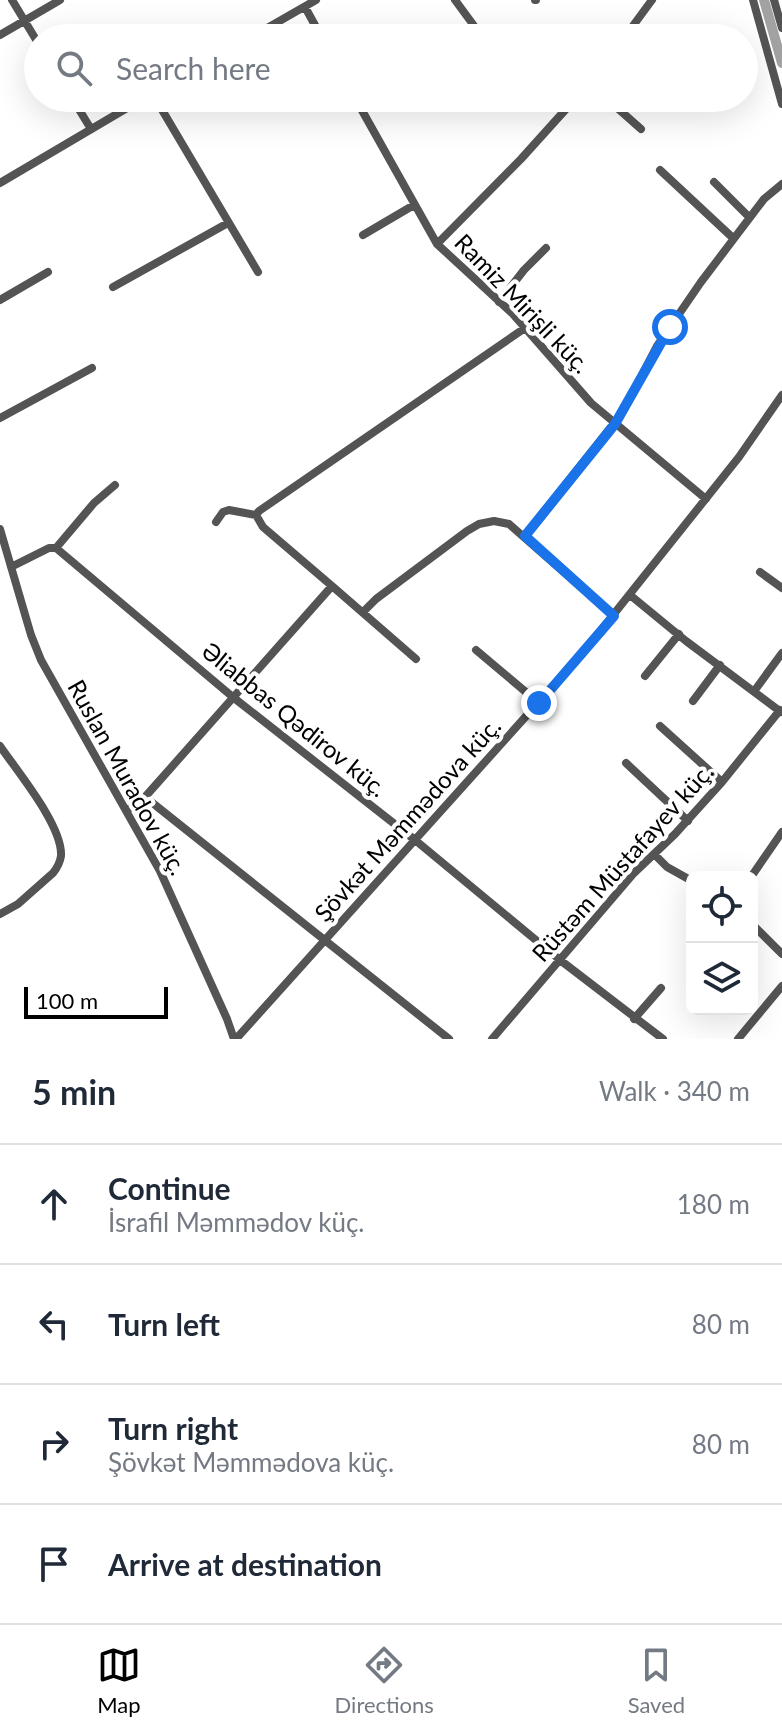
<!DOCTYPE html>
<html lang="en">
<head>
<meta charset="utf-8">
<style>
	body { margin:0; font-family:Lato,sans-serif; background:#f6f6f7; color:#1f2937 }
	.controls { position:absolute; right:24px; bottom:24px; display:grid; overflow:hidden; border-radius:12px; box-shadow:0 8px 32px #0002 }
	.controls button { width:72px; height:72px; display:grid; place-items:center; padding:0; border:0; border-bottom:2px solid #e0e1e3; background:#fff; color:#1f2937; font:40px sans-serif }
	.scale { position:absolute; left:24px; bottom:20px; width:144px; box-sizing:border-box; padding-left:8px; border:4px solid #000; border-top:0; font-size:22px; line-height:28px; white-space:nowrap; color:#000; -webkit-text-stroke:6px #fff; paint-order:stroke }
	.stop { position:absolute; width:24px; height:24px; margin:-18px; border:6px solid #1a73e8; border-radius:50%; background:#fff }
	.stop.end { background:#1a73e8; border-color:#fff; box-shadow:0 2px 8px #0008 }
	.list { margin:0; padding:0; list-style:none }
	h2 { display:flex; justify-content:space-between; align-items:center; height:104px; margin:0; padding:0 32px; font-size:34px }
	h2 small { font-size:26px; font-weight:400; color:#747a83 }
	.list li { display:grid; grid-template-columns:52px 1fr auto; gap:24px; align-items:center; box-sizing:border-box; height:120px; padding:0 32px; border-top:2px solid #e0e1e3 }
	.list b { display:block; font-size:30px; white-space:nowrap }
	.list p { margin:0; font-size:26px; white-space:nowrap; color:#747a83 }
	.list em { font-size:26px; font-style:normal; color:#747a83 }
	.icon { flex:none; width:44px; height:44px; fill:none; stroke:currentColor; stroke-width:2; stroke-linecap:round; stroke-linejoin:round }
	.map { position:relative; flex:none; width:782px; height:1039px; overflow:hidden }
	.search { position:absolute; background:#fff; box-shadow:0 8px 32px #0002; left:24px; right:24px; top:24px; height:88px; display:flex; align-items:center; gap:20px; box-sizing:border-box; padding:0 28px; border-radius:44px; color:#747a83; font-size:30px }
	.sheet { height:584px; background:#fff }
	nav { display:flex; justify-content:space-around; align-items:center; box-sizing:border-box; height:112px; border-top:2px solid #e0e1e3; background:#fff; font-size:22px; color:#747a83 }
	nav a { display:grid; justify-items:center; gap:4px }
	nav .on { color:#000 }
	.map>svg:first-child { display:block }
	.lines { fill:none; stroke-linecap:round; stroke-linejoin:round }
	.canal { stroke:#a2a2a2; stroke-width:10 }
	.street { stroke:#545454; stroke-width:8 }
	.route { stroke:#1a73e8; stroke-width:10 }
	.labels { text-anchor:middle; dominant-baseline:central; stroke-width:8; stroke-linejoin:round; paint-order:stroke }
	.street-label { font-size:24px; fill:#000; stroke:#fff }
</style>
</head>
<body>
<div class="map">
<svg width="782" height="1039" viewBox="0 0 782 1039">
	<rect width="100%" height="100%" fill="#fff"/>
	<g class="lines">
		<path class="canal" d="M764 0 782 63"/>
		<path class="street" d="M12 0 38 43
			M455 0 483 38
			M535 0H536
			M753 0 782 104
			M774 0 782 28
			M305 7 322 38
			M0 35 60 0
			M250 38 316 0
			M624 38 652 0
			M72 98 91 129
			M155 98 258 272
			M355 98 437 244 513 314 591 403 706 499
			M606 98 641 129
			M660 170 733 238
			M714 182 749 217
			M0 183 144 98
			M363 235 414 205
			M437 244 521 159 576 98
			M113 287 228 223
			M0 300 48 272
			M499 302 524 270 546 248
			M0 418 92 368
			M216 522 223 512 229 510 256 515
			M0 529 31 635 41 660 160 871 227 1019 234 1039
			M525 536 622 413 657 346 701 282 764 199 782 184
			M56 548 94 503 115 485
			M11 567 49 548H56L234 698 415 840 560 960 663 1039
			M760 572 782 588
			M332 586 416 659
			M630 595 686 641 781 712
			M363 612 376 599 467 531 479 524 494 521 509 524 614 616
			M476 650 539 703
			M645 676 679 634
			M755 690 782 653
			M693 701 720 665
			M660 726 722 782
			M0 746C17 771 63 826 61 856 60 863 57 868 53 873L18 904 0 914
			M626 763 688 821
			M145 797 449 1039
			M127 811 145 797 332 586 263 527 256 515 259 511 525 328
			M654 854 667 867 692 881
			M751 877 782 832
			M752 924 782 954
			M634 1019 661 988
			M236 1039 582 654 739 457 782 395
			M492 1039 634 873 675 834 722 782 780 710
			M738 1039 782 986"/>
	</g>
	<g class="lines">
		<path class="route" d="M539 703 614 616 525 536 615 424 670 327"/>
	</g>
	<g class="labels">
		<g class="street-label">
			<text transform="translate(523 303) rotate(46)">Ramiz Mirişli küç.</text>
			<text transform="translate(295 719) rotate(39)">Əliabbas Qədirov küç.</text>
			<text transform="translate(128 777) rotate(61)">Ruslan Muradov küç.</text>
			<text transform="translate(407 819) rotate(-48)">Şövkət Məmmədova küç.</text>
			<text transform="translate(622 862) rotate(-48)">Rüstəm Müstafayev küç.</text>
		</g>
	</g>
</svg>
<div class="controls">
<button><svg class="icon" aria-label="locate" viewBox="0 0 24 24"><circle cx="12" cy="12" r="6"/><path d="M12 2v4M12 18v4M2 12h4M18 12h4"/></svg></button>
<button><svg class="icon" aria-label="layers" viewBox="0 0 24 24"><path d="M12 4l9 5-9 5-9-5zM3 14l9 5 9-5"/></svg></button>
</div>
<div class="scale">100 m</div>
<div class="stop" style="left:670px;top:327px"></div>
<div class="stop end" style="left:539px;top:703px"></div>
<div class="search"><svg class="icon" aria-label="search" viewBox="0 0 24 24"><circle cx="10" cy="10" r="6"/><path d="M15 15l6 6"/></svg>Search here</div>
</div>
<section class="sheet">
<h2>5 min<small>Walk · 340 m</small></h2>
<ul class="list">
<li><svg class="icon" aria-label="ahead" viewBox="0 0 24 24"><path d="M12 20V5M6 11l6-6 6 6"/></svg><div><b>Continue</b><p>İsrafil Məmmədov küç.</p></div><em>180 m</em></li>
<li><svg class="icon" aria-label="left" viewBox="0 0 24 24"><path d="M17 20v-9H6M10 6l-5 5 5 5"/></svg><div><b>Turn left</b></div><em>80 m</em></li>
<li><svg class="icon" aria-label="right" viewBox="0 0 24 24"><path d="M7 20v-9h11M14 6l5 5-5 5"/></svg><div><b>Turn right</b><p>Şövkət Məmmədova küç.</p></div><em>80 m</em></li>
<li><svg class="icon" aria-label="arrive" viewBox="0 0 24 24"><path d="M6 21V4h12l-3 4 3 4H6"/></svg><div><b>Arrive at destination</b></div></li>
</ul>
</section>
<nav>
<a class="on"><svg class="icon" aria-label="map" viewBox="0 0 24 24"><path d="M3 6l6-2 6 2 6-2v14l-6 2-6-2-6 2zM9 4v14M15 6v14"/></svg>Map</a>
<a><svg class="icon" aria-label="directions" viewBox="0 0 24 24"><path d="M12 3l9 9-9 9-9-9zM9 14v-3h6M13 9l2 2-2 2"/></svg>Directions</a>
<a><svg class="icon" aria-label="saved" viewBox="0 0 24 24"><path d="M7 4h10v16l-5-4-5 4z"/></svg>Saved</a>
</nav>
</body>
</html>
